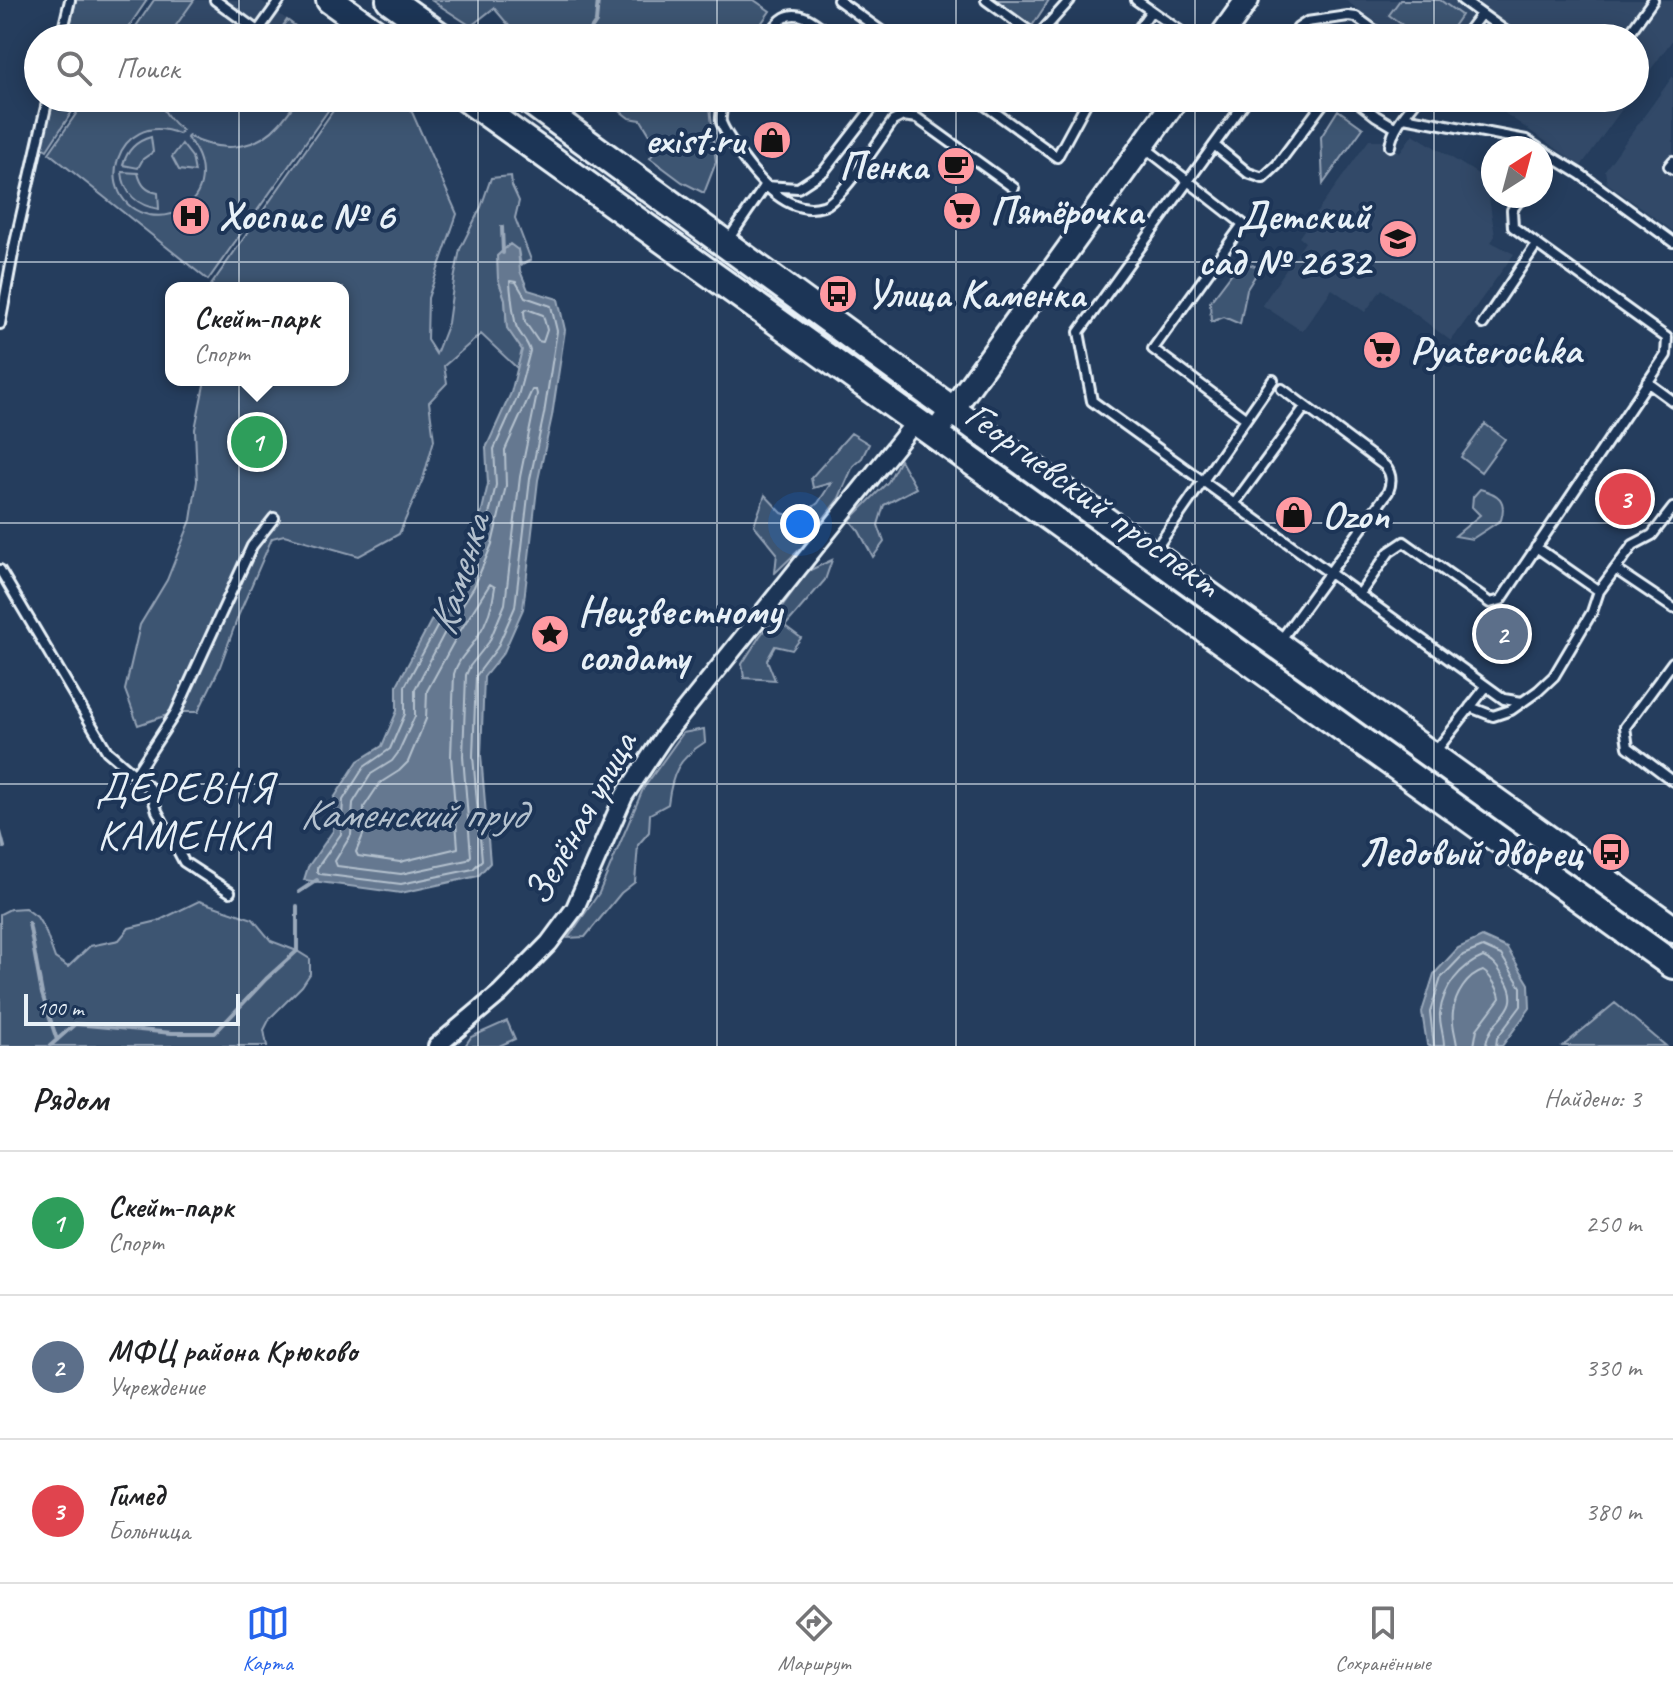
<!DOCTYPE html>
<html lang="ru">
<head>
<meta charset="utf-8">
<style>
	body { margin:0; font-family:Caveat,sans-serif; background:#f6f6f6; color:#202124 }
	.compass { position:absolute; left:1481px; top:136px; width:72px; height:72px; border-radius:50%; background:#fff; box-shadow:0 4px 20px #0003; rotate:36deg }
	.scale { position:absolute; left:24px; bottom:20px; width:216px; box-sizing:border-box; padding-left:8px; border:4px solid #e8f1f8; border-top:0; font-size:22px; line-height:28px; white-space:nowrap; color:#e8f1f8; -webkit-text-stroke:6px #1d3557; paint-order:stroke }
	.you { position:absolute; left:800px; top:524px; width:28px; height:28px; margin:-20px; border:6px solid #fff; border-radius:50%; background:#1a73e8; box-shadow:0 0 0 12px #1a73e833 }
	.badge { display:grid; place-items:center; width:52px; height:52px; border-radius:50%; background:#2563eb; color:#fff; font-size:26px; font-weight:700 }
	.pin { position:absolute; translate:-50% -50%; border:4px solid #fff; box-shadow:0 2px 8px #0006 }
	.popup { position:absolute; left:165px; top:282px; width:184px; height:104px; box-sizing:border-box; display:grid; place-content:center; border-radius:16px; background:#fff; filter:drop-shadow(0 2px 6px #0005); font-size:26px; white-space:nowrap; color:#757577 }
	.popup b { font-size:30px; color:#202124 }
	.popup::after { content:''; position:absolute; left:50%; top:100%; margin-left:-16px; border:16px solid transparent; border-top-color:#fff }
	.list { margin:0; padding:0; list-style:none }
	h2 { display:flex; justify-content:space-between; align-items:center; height:104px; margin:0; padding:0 32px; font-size:34px }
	h2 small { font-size:26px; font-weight:400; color:#757577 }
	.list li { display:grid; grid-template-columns:52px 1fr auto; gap:24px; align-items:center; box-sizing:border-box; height:144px; padding:0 32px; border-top:2px solid #e0e0e0 }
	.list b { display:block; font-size:30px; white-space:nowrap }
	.list p { margin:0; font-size:26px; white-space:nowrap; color:#757577 }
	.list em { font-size:26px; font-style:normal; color:#757577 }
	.icon { flex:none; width:44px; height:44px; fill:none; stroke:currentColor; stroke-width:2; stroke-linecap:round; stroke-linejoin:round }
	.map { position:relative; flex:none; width:1673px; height:1046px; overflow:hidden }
	.search { position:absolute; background:#fff; box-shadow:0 4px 20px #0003; left:24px; right:24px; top:24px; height:88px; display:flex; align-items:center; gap:20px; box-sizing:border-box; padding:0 28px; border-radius:44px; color:#757577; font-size:30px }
	.sheet { height:536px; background:#fff }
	nav { display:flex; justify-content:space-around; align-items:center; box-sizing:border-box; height:112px; border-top:2px solid #e0e0e0; background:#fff; font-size:22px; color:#757577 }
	nav a { display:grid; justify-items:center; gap:4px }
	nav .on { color:#2563eb }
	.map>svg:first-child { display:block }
	.built { fill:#334a68 }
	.green { fill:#3e5472; stroke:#93a2b5; stroke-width:2 }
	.water { fill:#657890; stroke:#99a8ba; stroke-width:2 }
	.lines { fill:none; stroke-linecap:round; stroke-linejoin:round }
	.shore { stroke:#b4c1ce; stroke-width:2 }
	.stream { stroke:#99a8ba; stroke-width:4 }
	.lane-casing { stroke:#e8f1f8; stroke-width:14 }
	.street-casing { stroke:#e8f1f8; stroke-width:22 }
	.secondary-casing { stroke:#e8f1f8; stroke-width:28 }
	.primary-casing { stroke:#e8f1f8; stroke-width:32 }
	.lane { stroke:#1d3557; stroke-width:8 }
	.street { stroke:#1d3557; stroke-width:16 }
	.secondary { stroke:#1d3557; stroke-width:22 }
	.primary { stroke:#1d3557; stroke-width:26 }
	.grid { fill:none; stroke:#e8f1f8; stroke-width:2; stroke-opacity:0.55 }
	.labels { text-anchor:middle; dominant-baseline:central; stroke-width:8; stroke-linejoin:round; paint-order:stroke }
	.poi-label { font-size:40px; font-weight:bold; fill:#e8f1f8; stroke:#1d3557; text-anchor:start }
	.street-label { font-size:40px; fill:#e8f1f8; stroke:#1d3557 }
	.water-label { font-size:42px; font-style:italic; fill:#b4c1ce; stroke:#1d3557 }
	.neighbourhood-label { font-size:42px; letter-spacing:2px; fill:#e8f1f8; stroke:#1d3557 }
</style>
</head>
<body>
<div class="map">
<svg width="1673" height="1046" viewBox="0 0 1673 1046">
	<rect width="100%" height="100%" fill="#253d5d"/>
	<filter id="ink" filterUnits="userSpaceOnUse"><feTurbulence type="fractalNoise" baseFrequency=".0125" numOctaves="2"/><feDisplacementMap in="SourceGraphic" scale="16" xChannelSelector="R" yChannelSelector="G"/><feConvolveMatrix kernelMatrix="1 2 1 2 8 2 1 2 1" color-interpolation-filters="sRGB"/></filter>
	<g filter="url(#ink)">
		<path class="built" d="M154 0H260L312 38H128Z
			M1345 0H1673V39L1635 91V38H1399Z
			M1673 76V231L1607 183 1605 170Z
			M87 98H337L208 280 49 153Z
			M1483 98H1630L1581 166Z
			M1413 134 1486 179 1495 236 1491 242 1514 254 1451 341 1382 289 1365 312 1332 289 1302 331 1262 305 1305 242 1299 237 1369 140H1380L1400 152Z"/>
		<path class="green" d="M76 0H147L121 38H67Z
			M154 0H194L167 38H128Z
			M431 0H754L770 11 751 38H529L515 33 494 8 471 26Z
			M995 0H1049L1032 26Z
			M1400 0H1440L1461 15 1445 38H1420L1389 15Z
			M287 20 312 38H287L279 32Z
			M53 98H81L47 150 42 147Z
			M87 98H158C163 112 170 121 182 130L179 134C116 107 89 201 149 215 161 217 174 215 184 208 209 190 206 159 187 138L188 136C219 153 256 151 280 123 287 115 293 106 299 98H337L208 280 49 153Z
			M342 98H394L408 103 457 214 428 298 427 340 436 354 448 323 454 280 460 249 481 207 491 178 511 176 512 186 519 201 515 218 531 260 521 265 518 250 498 279 505 299 507 328 523 350 517 368 481 334 444 366 447 383 429 402 434 440 423 479 399 534 359 556 284 535 272 538 239 614 219 669 198 712H176L138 725 125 690 140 625 167 580 191 520 197 481 195 429 205 380H343V288H209Z
			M603 98H709L716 162 704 193 682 182 650 158 658 148 641 120 629 118Z
			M1338 110 1363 128 1323 184 1321 137Z
			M151 137 153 152 143 159 138 168 123 165C127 150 136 141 151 137Z
			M182 144 192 157 195 172 179 170 172 157Z
			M122 172 138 173C141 185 146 191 158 193L159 209C138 206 124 194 122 172Z
			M1241 261 1260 268 1247 289 1240 324 1224 317 1211 322 1210 302Z
			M1485 424 1505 439 1481 472 1461 457Z
			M851 433 869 444 862 458 853 466 839 498 802 547 775 573 777 553 754 525 765 495 782 513 798 518 818 503 831 483 813 488 811 478Z
			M900 460 916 488 884 505 878 525 884 542 873 557 859 531 850 520 888 482Z
			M1480 489C1499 494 1507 500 1501 520L1472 539 1455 536 1480 515 1472 507 1473 497Z
			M832 560 825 580 785 626 801 638 792 650 775 646 767 660 775 680 744 678 742 664 760 636 808 571Z
			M704 729 705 742C678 759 672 773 668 804L650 814 649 832 638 845 635 882 621 893 585 937 568 938 599 893 643 789 683 733Z
			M199 901 253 919 271 941 297 951 310 959V974L302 986 270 1018 264 1030 267 1046H0V914L10 909 25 908 37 917 45 930 55 958 68 967 90 946 119 940 129 928 158 921Z
			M1615 1003 1666 1046H1563Z
			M507 1021 515 1039 499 1046H465L471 1037Z"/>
		<path class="water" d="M510 244 518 250 520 271 528 290 558 299 565 330 552 416 538 480 523 609 504 652 484 677 481 755 490 863 478 876 401 893 304 880 308 867 333 831 334 798 358 761 382 746 397 711V685L431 621 458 578 476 537 488 484 486 448 511 393 522 350 507 328 505 299 498 279 497 256Z
			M1482 937 1507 948 1529 984 1530 1008 1502 1046H1429L1427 1044 1422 1012 1434 974 1458 948Z"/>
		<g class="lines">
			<path class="shore" d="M510 281 516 282 525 297 551 306 557 331 544 414 530 479 515 607 497 648 476 676 473 756 482 860 473 869 401 884 320 874 317 871V868L341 834 343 800 364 767 390 749 405 714V686L438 625 465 582 483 540 496 485 494 449 518 396 530 351C528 342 521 336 517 328 514 322 510 287 510 281Z
				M527 309 543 315 547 330 543 342 538 341 525 322 524 312Z
				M532 390H536L537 394 520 477 505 604 489 642 470 666 466 675 463 756 471 856 467 860 401 874 337 866 335 861 351 835 353 803 371 774 392 761 398 753 415 716V689L446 630 474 587 492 544 506 486 505 450Z
				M490 584 495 587C493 604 487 622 478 636 470 650 458 658 454 674L451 756 458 848 400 862 358 856 356 852 363 835 364 807 380 783 399 771 408 762 426 719 427 691 457 636Z
				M1434 1046 1430 1012 1441 978 1463 955 1483 947 1501 955 1521 987V1006L1497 1038 1496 1046
				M1444 1046C1444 1035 1439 1023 1440 1013 1443 988 1460 966 1483 957 1496 963 1497 967 1505 979 1526 1013 1488 1016 1486 1046
				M1457 1046C1456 1035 1451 1023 1453 1012 1455 995 1467 976 1483 971 1490 975 1499 989 1500 998L1477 1029 1474 1046"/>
			<path class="stream" d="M585 38 596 22 598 0
				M502 227 503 253
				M0 832 4 847
				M299 892 317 880
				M29 923 42 994 57 1040
				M50 1046 75 1024 172 1033H215L266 979 297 951V906"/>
			<g class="lane-casing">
				<path id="lane" d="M215 0 267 38
					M838 0 891 38
					M986 0 1037 37 1070 0
					M1136 0 1190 38
					M1462 0 1515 38
					M258 31 280 0
					M61 38 70 0
					M767 38C772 31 777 22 784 18 802 7 821 28 835 38
					M1132 38 1151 11
					M1291 38 1298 28 1307 22 1348 16 1356 17 1385 38
					M1463 38 1481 14
					M1626 38 1653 0
					M724 98C723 105 720 116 721 122 723 129 730 138 733 144 751 171 785 218 823 206 840 202 881 138 893 121L903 116 917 118 1014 188
					M975 98 1057 157 1089 98
					M1248 98 1079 332 1092 401 1504 699 1522 702
					M1353 98 1376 116 1396 128
					M1404 117 1526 140 1538 148
					M1214 145 1248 173 1263 178 1277 165 1327 98
					M1143 146 1243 224 1153 349 1245 418
					M1390 146C1393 127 1406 113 1418 98
					M1541 150 1580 174 1673 242
					M1673 161 1669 166 1673 169
					M1541 169 1550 156
					M728 240 765 186 798 188 824 171 880 98
					M0 324 15 243 48 98
					M1483 324 1536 245
					M1647 382 1673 401
					M1234 504 1305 407
					M1536 547 1599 591
					M1155 550 1273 380
					M1615 569 1673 608
					M0 570 107 751 150 788 157 811 184 862 230 892
					M1359 595 1389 552 1404 542 1490 603 1501 600 1666 355 1667 338 1513 227 1512 210 1522 196
					M1280 641 1388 492C1392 482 1392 474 1385 466L1282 389
					M1673 662 1625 727 1628 747 1673 781
					M1470 707 1493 716 1511 710 1538 691 1554 676 1592 612 1599 591 1633 545 1652 535 1673 508
					M1435 752 1486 687
					M135 775 176 712 252 546 274 518"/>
			</g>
			<g class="street-casing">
				<path id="street" d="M437 1046 500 993 549 943 575 908 624 796 664 736 916 421"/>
			</g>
			<g class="secondary-casing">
				<path id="secondary" d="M1220 38 1247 0
					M935 434 1177 98"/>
			</g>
			<g class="primary-casing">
				<path id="primary" d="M330 0 383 38
					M390 0 443 38
					M466 98 1673 965
					M526 98 1004 448 1673 929"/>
			</g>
			<use href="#lane" class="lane"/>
			<use href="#street" class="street"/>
			<use href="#secondary" class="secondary"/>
			<use href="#primary" class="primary"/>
		</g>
	</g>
	<path class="grid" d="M239 0V38M478 0V38M717 0V38M956 0V38M1195 0V38M1434 0V38M239 98V1046M478 98V1046M717 98V1046M956 98V1046M1195 98V1046M1434 98V1046M0 262H1673M0 523H1673M0 784H1673"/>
	<defs>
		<g id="shop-disc" transform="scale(2)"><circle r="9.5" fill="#ff9aa2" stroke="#1d3557"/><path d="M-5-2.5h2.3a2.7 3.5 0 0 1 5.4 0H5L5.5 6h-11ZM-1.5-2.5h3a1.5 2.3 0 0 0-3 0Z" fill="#111"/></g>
		<g id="cafe-disc" transform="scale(2)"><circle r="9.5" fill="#ff9aa2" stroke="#1d3557"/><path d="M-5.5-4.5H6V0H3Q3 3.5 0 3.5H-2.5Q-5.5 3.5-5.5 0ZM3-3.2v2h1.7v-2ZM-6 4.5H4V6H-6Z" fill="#111"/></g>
		<g id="supermarket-disc" transform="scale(2)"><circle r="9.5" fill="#ff9aa2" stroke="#1d3557"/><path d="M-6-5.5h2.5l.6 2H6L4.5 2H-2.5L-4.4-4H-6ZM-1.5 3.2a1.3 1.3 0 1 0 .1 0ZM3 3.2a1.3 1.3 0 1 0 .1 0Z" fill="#111"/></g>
		<g id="hospital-disc" transform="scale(2)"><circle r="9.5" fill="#ff9aa2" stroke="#1d3557"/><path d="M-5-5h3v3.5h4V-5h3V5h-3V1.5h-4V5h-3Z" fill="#111"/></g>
		<g id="school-disc" transform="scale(2)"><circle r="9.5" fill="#ff9aa2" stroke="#1d3557"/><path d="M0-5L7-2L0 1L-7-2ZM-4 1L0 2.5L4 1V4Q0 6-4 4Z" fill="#111"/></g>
		<g id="bus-disc" transform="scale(2)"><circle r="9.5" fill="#ff9aa2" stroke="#1d3557"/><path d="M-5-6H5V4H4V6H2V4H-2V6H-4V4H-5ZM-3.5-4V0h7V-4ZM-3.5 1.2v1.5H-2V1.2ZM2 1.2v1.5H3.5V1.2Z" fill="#111"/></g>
		<g id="sight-disc" transform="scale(2)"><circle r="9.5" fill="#ff9aa2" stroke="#1d3557"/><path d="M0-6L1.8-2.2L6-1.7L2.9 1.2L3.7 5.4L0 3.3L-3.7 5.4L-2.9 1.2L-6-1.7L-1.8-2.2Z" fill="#111"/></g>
	</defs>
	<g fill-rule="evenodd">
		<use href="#shop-disc" x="772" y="140"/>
		<use href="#cafe-disc" x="956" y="166"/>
		<use href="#supermarket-disc" x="962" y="211"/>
		<use href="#hospital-disc" x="191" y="216"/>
		<use href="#school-disc" x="1398" y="239"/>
		<use href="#bus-disc" x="838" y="294"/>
		<use href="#supermarket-disc" x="1382" y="350"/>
		<use href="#shop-disc" x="1294" y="515"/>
		<use href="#sight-disc" x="550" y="634"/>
		<use href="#bus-disc" x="1611" y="852"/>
	</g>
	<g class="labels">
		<g class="poi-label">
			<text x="744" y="140" text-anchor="end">exist.ru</text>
			<text x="928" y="166" text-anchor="end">Пенка</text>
			<text x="990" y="211">Пятёрочка</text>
			<text x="219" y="216">Хоспис № 6</text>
			<text x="1370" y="216" text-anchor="end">Детский<tspan x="1370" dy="46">сад № 2632</tspan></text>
			<text x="866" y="294">Улица Каменка</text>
			<text x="1410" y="350">Pyaterochka</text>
			<text x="1322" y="515">Ozon</text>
			<text x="578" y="611">Неизвестному<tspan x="578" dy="46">солдату</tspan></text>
			<text x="1583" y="852" text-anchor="end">Ледовый дворец</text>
		</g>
		<g class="street-label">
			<text transform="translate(1093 499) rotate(36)">Георгиевский проспект</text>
			<text transform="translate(580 818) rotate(-61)">Зелёная улица</text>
		</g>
		<g class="water-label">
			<text transform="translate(459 575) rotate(-73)">Каменка</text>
			<text x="412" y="814">Каменский пруд</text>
		</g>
		<g class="neighbourhood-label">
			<text x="185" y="787">ДЕРЕВНЯ<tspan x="185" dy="48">КАМЕНКА</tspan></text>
		</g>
	</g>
</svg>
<svg class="compass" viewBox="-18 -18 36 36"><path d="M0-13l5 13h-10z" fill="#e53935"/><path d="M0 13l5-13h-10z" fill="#757577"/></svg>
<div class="scale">100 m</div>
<div class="you"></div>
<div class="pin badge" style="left:257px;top:442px;background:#2e9e5b">1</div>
<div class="popup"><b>Скейт-парк</b>Спорт</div>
<div class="pin badge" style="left:1502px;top:634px;background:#5c6f8a">2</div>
<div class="pin badge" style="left:1625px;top:499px;background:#e0444e">3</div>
<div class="search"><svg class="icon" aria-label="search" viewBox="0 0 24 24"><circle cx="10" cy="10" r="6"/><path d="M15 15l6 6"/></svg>Поиск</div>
</div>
<section class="sheet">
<h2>Рядом<small>Найдено: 3</small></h2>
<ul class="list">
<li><span class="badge" style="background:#2e9e5b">1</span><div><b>Скейт-парк</b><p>Спорт</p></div><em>250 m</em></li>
<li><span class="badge" style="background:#5c6f8a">2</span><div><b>МФЦ района Крюково</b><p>Учреждение</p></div><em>330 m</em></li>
<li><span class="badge" style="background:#e0444e">3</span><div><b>Гимед</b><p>Больница</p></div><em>380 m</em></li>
</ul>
</section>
<nav>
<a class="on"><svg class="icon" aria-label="map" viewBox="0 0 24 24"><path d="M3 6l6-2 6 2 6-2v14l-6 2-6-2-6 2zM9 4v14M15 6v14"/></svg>Карта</a>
<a><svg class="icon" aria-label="directions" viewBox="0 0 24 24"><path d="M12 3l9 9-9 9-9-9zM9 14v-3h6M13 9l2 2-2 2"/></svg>Маршрут</a>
<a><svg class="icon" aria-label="saved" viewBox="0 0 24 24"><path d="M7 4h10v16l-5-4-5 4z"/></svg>Сохранённые</a>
</nav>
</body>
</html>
